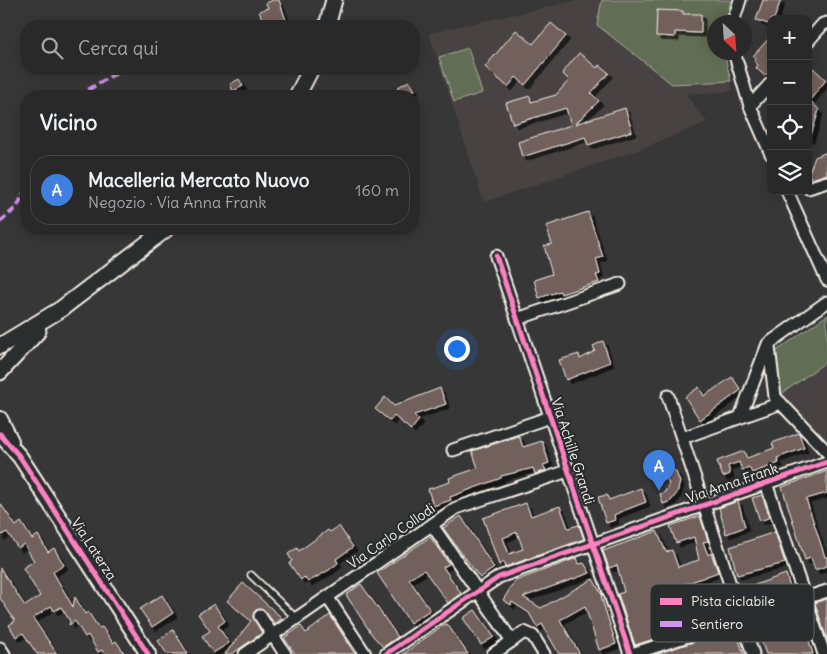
<!DOCTYPE html>
<html lang="it">
<head>
<meta charset="utf-8">
<style>
	body { margin:0; font-family:Delius,sans-serif; background:#323131; color:#f1f3f6 }
	.controls { position:absolute; right:15px; top:15px; display:grid; overflow:hidden; border-radius:10px; box-shadow:0 2px 12px #0003 }
	.controls button { width:45px; height:45px; display:grid; place-items:center; padding:0; border:0; border-bottom:1px solid #464546; background:#2a2929; color:#f1f3f6; font:25px sans-serif }
	.compass { position:absolute; left:707px; top:15px; width:45px; height:45px; border-radius:50%; background:#2a2929; box-shadow:0 2px 12px #0003; rotate:155deg }
	.you { position:absolute; left:456px; top:348px; width:18px; height:18px; margin:-12px; border:4px solid #fff; border-radius:50%; background:#1a73e8; box-shadow:0 0 0 8px #1a73e833 }
	.badge { display:grid; place-items:center; width:32px; height:32px; border-radius:50%; background:#ffd166; color:#fff; font-size:16px; font-weight:700 }
	.pin { position:absolute; translate:-50% -41px; filter:drop-shadow(0 1px 2px #0008) }
	.pin::after { content:''; position:absolute; top:26px; width:18px; height:15px; background:inherit; clip-path:polygon(0 0,100% 0,50% 100%) }
	.list { margin:0; padding:0; list-style:none }
	h2 { display:flex; justify-content:space-between; align-items:center; height:65px; margin:0; padding:0 20px; font-size:21px }
	h2 small { font-size:16px; font-weight:400; color:#a5a6a8 }
	.list li { display:grid; grid-template-columns:32px 1fr auto; gap:15px; align-items:center; box-sizing:border-box; height:70px; margin:0 10px 10px; padding:0 10px; border:1px solid #464546; border-radius:20px }
	.list b { display:block; font-size:19px; white-space:nowrap }
	.list p { margin:0; font-size:16px; white-space:nowrap; color:#a5a6a8 }
	.list em { font-size:16px; font-style:normal; color:#a5a6a8 }
	.icon { flex:none; width:28px; height:28px; fill:none; stroke:currentColor; stroke-width:2; stroke-linecap:round; stroke-linejoin:round }
	.map { position:relative; flex:none; width:827px; height:654px; overflow:hidden }
	.search { position:absolute; background:#2a2929; box-shadow:0 2px 12px #0003; left:20px; top:20px; width:400px; height:55px; display:flex; align-items:center; gap:12px; box-sizing:border-box; padding:0 18px; border-radius:20px; color:#a5a6a8; font-size:19px }
	.panel { position:absolute; background:#2a2929; box-shadow:0 2px 12px #0003; left:20px; top:90px; width:400px; height:145px; border-radius:20px }
	.map>svg:first-child { display:block }
	.built { fill:#494342 }
	.green { fill:#626d54; stroke:#abaf9e }
	.building { fill:#72605c; stroke:#f4f1e8; fill-rule:evenodd; filter:url(#shadow) }
	.lines { fill:none; stroke-linecap:round; stroke-linejoin:round }
	.service-casing { stroke:#f4f1e8; stroke-width:9 }
	.minor-casing { stroke:#f4f1e8; stroke-width:15 }
	.tertiary-casing { stroke:#f4f1e8; stroke-width:18 }
	.secondary-casing { stroke:#f4f1e8; stroke-width:19 }
	.service { stroke:#2a2d2e; stroke-width:5.5 }
	.minor { stroke:#2a2d2e; stroke-width:11 }
	.tertiary { stroke:#2a2d2e; stroke-width:14 }
	.secondary { stroke:#2a2d2e; stroke-width:15 }
	.quiet { stroke:#d193ec; stroke-width:4; stroke-dasharray:8 4; stroke-linecap:butt }
	.cycleway-casing { stroke:#2a2d2e; stroke-width:8 }
	.cycleway { stroke:#ff80c0; stroke-width:5 }
	.labels { text-anchor:middle; dominant-baseline:central; stroke-width:4.5; stroke-linejoin:round; paint-order:stroke }
	.street-label { font-size:14px; fill:#f4f1e8; stroke:#2a2d2e }
	.key { fill:#2a2d2e; stroke:#676866; stroke-width:1 }
	.key-label { font-size:14px; fill:#f4f1e8 }
</style>
</head>
<body>
<div class="map">
<svg width="827" height="654" viewBox="0 0 827 654">
	<defs>
		<filter id="shadow"><feDropShadow dx="4" dy="4" stdDeviation="0" flood-color="#0009"/></filter>
	</defs>
	<rect width="100%" height="100%" fill="#383737"/>
	<filter id="ink" filterUnits="userSpaceOnUse"><feTurbulence type="fractalNoise" baseFrequency=".02" numOctaves="2"/><feDisplacementMap in="SourceGraphic" scale="10" xChannelSelector="R" yChannelSelector="G"/><feConvolveMatrix kernelMatrix="1 2 1 2 8 2 1 2 1" color-interpolation-filters="sRGB"/></filter>
	<g filter="url(#ink)">
		<path class="built" d="M580 0H602L597 25 671 84 731 81 733 91 685 94 707 122 638 150 484 202 429 33Z
			M827 361V447L780 395Z"/>
		<path class="green" d="M602 0H731L726 22H714V52L724 53 731 81 672 84 597 25Z
			M468 48 482 93 454 102 439 57Z
			M827 315V361L780 395 775 352Z"/>
		<path class="building" d="M273 0H279L288 26H265L259 11 268 8 266 3Z
			M763 0H781L774 19H771V25L756 20Z
			M657 10 683 11V14H701V33L675 32V37L656 36Z
			M551 23 566 36 525 85 516 77 508 87 485 67 516 30 533 44Z
			M771 36V69L765 76 756 68 758 65 754 61 756 58 753 56Z
			M579 53 597 68 599 65 609 73 591 93 599 101 575 124 625 108 632 131 588 145 585 137 522 157 518 142 571 125 566 108 513 124 506 103 530 96 531 102 556 95 569 80 562 73Z
			M813 68 826 80 810 100 819 110 810 138H808V74Z
			M239 79 243 86 233 91 230 84Z
			M409 81 415 90 403 96 398 87Z
			M827 152V174L811 179 809 173 815 157Z
			M588 212 603 257 596 259 600 274 596 275 599 282 561 294 560 291 539 298 534 280 552 274 544 246 552 244 546 226Z
			M603 341 610 362 566 380 559 360 579 354 580 359 595 351 593 346Z
			M732 377 741 390 700 420 685 397 699 387 704 396Z
			M440 388 446 404 414 415 419 420 411 430 394 416 390 421 375 409 385 397 394 406Z
			M799 433 804 448 777 458 779 463 752 473 749 467 742 470 739 462 728 466 730 474 723 477 717 461 744 451 747 458 774 448 772 443Z
			M519 436 523 447 542 441 549 463 543 465 546 470 535 474 533 468 501 476V478L450 497 451 500 433 506 428 489 450 482 449 478 478 468 472 451Z
			M658 464 668 465 676 472 680 482 677 493 671 501 663 504 660 494 665 492 669 483 664 475 653 476 650 466Z
			M827 471V493L806 499 825 557H827V566L815 570 811 558 805 560 782 487Z
			M641 488 646 502 620 512 614 515 615 520 606 523 598 497 607 495 609 500Z
			M762 495 769 515 768 518 760 521 752 498Z
			M738 501 745 527 726 534 719 508Z
			M0 503 16 526 21 522 32 539 38 535 48 552 54 548 64 565 53 572 73 607 75 597 85 614 88 612 99 628 102 627 113 643 116 641 125 654H104L102 650 98 652 88 635 85 637 75 621 69 625 70 621 61 607 54 611 51 606 33 618 57 654H37L23 633 16 637 9 625 15 621 0 598V568L25 606 40 596 23 568 34 561 24 544 18 548 7 532 0 536Z
			M526 503 531 516 560 506 568 528 579 525 584 539 505 567 503 562 499 565 483 518ZM517 532 523 549 509 554 503 538Z
			M461 516 494 568 480 578 443 528Z
			M700 516 708 541 703 542 708 555 711 553 718 572 675 588 680 607 725 592 730 609 687 625 688 628 635 645 618 594 624 592 617 565 609 568 603 551 657 531 666 552 672 550 678 567 689 563 699 560 694 537 676 543 670 526Z
			M339 526 353 547 336 559 338 563 329 570 308 582 304 577 301 580 289 563 292 561 288 554 297 548 299 551 328 530 330 532Z
			M775 532 785 563 737 575 730 547Z
			M430 537 449 564 443 567 461 593 448 603 424 570 409 579 430 610 410 623 377 573Z
			M577 558 579 564 584 563 590 573 523 597 541 608 593 579 602 595 601 596 616 644 599 650 585 606 560 620 580 654H559L542 624 537 627 529 613 512 602 511 605 503 600 515 581Z
			M786 574 792 594 770 602 769 598 748 605 743 589Z
			M243 583 282 618 275 624 264 610H256L253 617 262 633 232 654H225L251 621 227 601Z
			M361 584 398 637 383 647 373 636 346 595Z
			M162 595 173 613 152 627 140 609Z
			M827 599V640L815 603Z
			M214 604 225 621 218 626 229 643 213 653 202 636 210 631 198 614Z
			M799 608 813 654H766L754 622Z
			M475 610 494 637 481 645 463 618Z
			M330 615 355 654H295L284 638 301 626 306 633Z
			M445 624 448 625 468 654H403Z
			M173 630 182 644 188 654H167L158 641Z
			M728 631 731 640 738 638 744 654H656Z"/>
		<g class="lines">
			<g class="service-casing">
				<path id="service" d="M251 575 296 618"/>
			</g>
			<g class="minor-casing">
				<path id="minor" d="M733 22 740 0
					M808 41 823 24 827 23
					M734 52 750 106 771 154
					M750 106 771 83
					M808 188 827 182
					M787 191 827 280
					M496 256 630 654
					M517 319 620 284
					M769 347 775 397 827 452
					M668 396 753 654
					M740 417 768 344 827 302
					M682 438 781 403
					M453 450 550 417
					M766 483 824 654
					M432 525 512 641 524 632 533 636 544 654
					M328 598 365 654
					M260 616 285 654
					M0 648 4 654
					M245 654 456 508 568 471
					M386 654 499 577 827 462
					M493 654 512 641
					M632 654 827 591"/>
			</g>
			<g class="tertiary-casing">
				<path id="tertiary" d="M0 419 11 441
					M0 434 20 457 148 654"/>
			</g>
			<g class="secondary-casing">
				<path id="secondary" d="M327 26 334 0
					M297 96 311 69
					M0 346 61 309 166 229
					M0 372 38 331"/>
			</g>
			<use href="#service" class="service"/>
			<use href="#minor" class="minor"/>
			<use href="#tertiary" class="tertiary"/>
			<use href="#secondary" class="secondary"/>
			<path class="quiet" d="M78 96 111 76 127 69
				M0 222 17 207 26 189"/>
			<g class="cycleway-casing">
				<path id="cycleway" d="M496 256 630 654
					M0 434 20 457 148 654
					M386 654 499 577 827 462"/>
			</g>
			<use href="#cycleway" class="cycleway"/>
		</g>
	</g>
	<g class="labels">
		<g class="street-label">
			<text transform="translate(573 451) rotate(72)">Via Achille Grandi</text>
			<text transform="translate(732 483) rotate(-19)">Via Anna Frank</text>
			<text transform="translate(391 536) rotate(-35)">Via Carlo Collodi</text>
			<text transform="translate(94 549) rotate(57)">Via Laterza</text>
		</g>
	</g>
	<rect x="650" y="584" width="164" height="58" rx="8" class="key"/>
	<rect x="660" y="598" width="22" height="7" fill="#ff80c0"/>
	<rect x="660" y="621" width="22" height="6" fill="#d193ec"/>
	<g class="key-label">
		<text x="691" y="606">Pista ciclabile</text>
		<text x="691" y="629">Sentiero</text>
	</g>
</svg>
<div class="controls">
<button>+</button>
<button>−</button>
<button><svg class="icon" aria-label="locate" viewBox="0 0 24 24"><circle cx="12" cy="12" r="6"/><path d="M12 2v4M12 18v4M2 12h4M18 12h4"/></svg></button>
<button><svg class="icon" aria-label="layers" viewBox="0 0 24 24"><path d="M12 4l9 5-9 5-9-5zM3 14l9 5 9-5"/></svg></button>
</div>
<svg class="compass" viewBox="-18 -18 36 36"><path d="M0-13l5 13h-10z" fill="#e53935"/><path d="M0 13l5-13h-10z" fill="#a5a6a8"/></svg>
<div class="you"></div>
<div class="pin badge" style="left:659px;top:491px;background:#3f7fe0">A</div>
<div class="search"><svg class="icon" aria-label="search" viewBox="0 0 24 24"><circle cx="10" cy="10" r="6"/><path d="M15 15l6 6"/></svg>Cerca qui</div>
<section class="panel">
<h2>Vicino<small></small></h2>
<ul class="list">
<li><span class="badge" style="background:#3f7fe0">A</span><div><b>Macelleria Mercato Nuovo</b><p>Negozio · Via Anna Frank</p></div><em>160 m</em></li>
</ul>
</section>
</div>
</body>
</html>
